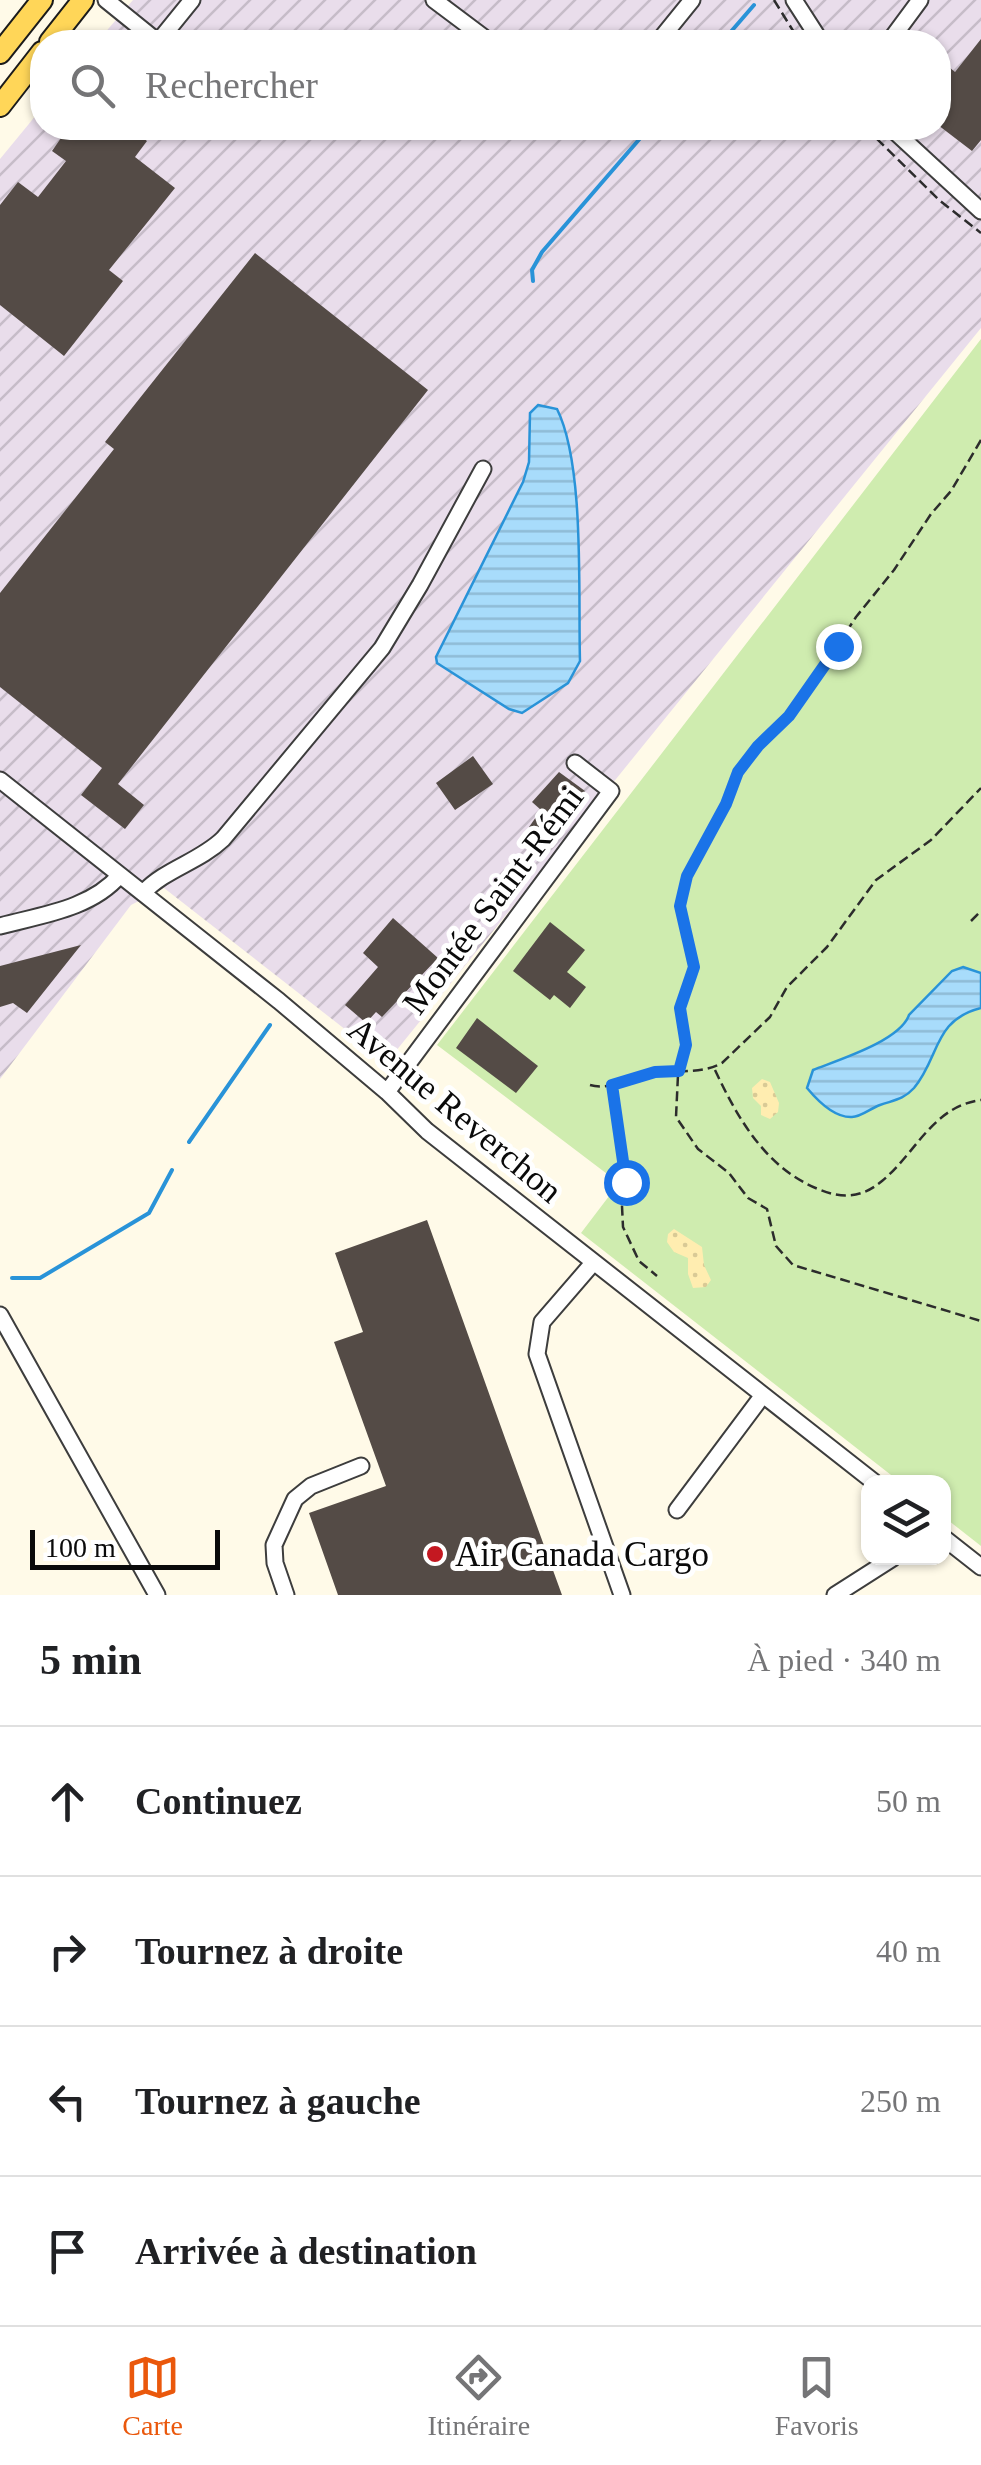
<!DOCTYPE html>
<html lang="fr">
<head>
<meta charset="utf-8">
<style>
	body { margin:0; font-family:"Times New Roman",serif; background:#f2f2f2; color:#202124 }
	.controls { position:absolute; right:30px; bottom:30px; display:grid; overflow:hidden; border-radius:20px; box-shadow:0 2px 8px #0004 }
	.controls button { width:90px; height:90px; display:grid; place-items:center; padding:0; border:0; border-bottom:2px solid #e0e0e0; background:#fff; color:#202124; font:50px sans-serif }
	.scale { position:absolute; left:30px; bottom:25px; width:190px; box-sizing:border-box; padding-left:10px; border:5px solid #0a0a0a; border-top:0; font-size:28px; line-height:35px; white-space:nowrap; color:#0a0a0a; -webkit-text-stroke:8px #fff; paint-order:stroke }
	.stop { position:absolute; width:30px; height:30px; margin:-22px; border:8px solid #1a73e8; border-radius:50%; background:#fff }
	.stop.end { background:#1a73e8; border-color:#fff; box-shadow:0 2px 10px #0008 }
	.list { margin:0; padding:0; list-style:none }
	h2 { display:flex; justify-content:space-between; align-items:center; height:130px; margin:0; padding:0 40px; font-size:42px }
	h2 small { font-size:32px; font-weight:400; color:#757577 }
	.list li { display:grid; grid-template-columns:65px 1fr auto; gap:30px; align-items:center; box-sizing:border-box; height:150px; padding:0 40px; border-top:2px solid #e0e0e0 }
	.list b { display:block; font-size:38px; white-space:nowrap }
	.list em { font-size:32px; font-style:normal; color:#757577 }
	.icon { flex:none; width:55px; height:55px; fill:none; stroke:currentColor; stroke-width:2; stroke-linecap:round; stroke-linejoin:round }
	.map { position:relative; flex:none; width:981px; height:1595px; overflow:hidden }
	.search { position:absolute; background:#fff; box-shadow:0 2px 8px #0004; left:30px; right:30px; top:30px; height:110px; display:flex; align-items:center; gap:25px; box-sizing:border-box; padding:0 35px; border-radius:40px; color:#757577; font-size:38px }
	.sheet { height:730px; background:#fff }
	nav { display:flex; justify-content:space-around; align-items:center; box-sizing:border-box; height:140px; border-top:2px solid #e0e0e0; background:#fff; font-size:28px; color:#757577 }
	nav a { display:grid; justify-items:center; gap:5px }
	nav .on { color:#ea580c }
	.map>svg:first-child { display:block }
	.industrial { fill:url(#industrial-furrows) }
	.grass { fill:#cfecaf }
	.sand { fill:url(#sand-dots) }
	.water { fill:url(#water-rules); stroke:#2993d8; stroke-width:2.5 }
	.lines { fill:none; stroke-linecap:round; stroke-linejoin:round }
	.stream { stroke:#2993d8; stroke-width:4 }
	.building { fill:#544b46 }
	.minor-casing { stroke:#3d3d3d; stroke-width:19 }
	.major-casing { stroke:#1b1b1b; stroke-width:24 }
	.path { stroke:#2c2c2c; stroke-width:2.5; stroke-dasharray:10 5; stroke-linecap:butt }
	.minor { stroke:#fff; stroke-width:15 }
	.major { stroke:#ffd658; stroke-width:20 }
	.route { stroke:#1a73e8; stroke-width:12 }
	.poi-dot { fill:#c41821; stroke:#fff; stroke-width:4 }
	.labels { text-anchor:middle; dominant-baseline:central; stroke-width:10; stroke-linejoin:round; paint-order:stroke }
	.street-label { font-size:35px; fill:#0a0a0a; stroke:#fff }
	.poi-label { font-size:35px; fill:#0a0a0a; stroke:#fff; text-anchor:start }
</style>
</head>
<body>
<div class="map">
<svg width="981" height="1595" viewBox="0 0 981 1595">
	<defs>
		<pattern id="industrial-furrows" width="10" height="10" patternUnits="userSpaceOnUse" patternTransform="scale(2.5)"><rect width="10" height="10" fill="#e9ddeb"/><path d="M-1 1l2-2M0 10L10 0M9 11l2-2" fill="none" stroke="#c6bcc8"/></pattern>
		<pattern id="sand-dots" width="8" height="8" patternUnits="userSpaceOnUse" patternTransform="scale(2.5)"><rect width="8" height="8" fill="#ffedb0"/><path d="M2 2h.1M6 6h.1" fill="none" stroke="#d9ca96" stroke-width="1.8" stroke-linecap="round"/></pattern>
		<pattern id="water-rules" width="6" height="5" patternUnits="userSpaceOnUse" patternTransform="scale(2.5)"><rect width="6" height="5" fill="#a8dcfb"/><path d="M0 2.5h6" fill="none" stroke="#8fbbd6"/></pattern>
	</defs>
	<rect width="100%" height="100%" fill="#fffae8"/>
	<path class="industrial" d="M133 0H981V328L387 1062 164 888 131 905 0 1079V159L42 108V128H938V42H97Z"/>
	<path class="grass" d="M981 339V1546L944 1517V1482H900L581 1233 619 1183 437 1045Z"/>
	<path class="sand" d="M762 1079 770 1082 779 1103 778 1112 770 1119 761 1115V1106L753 1098 752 1088Z
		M674 1229 702 1247 704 1265 711 1280 706 1287 693 1288 688 1274V1258L674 1252 667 1242 668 1234Z"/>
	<path class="water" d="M538 405 557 409C585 465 578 595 580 661L568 683 522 713 509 709 437 663 436 657 523 482 529 462 530 413Z
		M963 967 981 973V1008C933 1020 940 1057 914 1088 903 1100 894 1100 880 1105 871 1108 861 1117 852 1117 834 1118 817 1100 807 1088L813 1070C838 1060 900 1041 909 1015L952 971Z"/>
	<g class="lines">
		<path class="stream" d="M722 42 754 5
			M533 281 532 270 542 252 649 128
			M189 1142 270 1025
			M12 1278H40L149 1213 172 1170"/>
	</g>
	<path class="building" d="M981 39V140L972 151 938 125V58L955 72Z
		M68 128H130L147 141 135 157 175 188 109 270 123 281 64 356 0 305V205L18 182 38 197 66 161 52 151Z
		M255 253 428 390 118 784 144 805 125 829 81 795 102 768 0 687V593L114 449 105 442Z
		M473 756 493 784 455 810 436 783Z
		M559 772 585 791 574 805 565 799 550 818 559 824 547 840 529 827 541 810 532 802Z
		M393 918 438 958 382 1017 376 1012 366 1023 345 1005 378 967 363 953Z
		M550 922 585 950 567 972 586 987 570 1008 554 995 550 1000 513 971Z
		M81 945 27 1013 13 1003 0 1007V966Z
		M477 1018 538 1066 516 1093 456 1048Z
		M427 1220 506 1441 562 1595H338L309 1513 386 1486 334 1342 363 1332 335 1253Z"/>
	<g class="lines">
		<g class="minor-casing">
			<path id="minor" d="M106 0 158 42
				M434 0 490 42
				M794 0 821 42
				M158 42 192 0
				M658 42 692 0
				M889 42 920 0
				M891 128 981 211
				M0 780 279 1001 387 1092 427 1131 874 1482
				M143 893C165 869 199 862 223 839L382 648 420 585 483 469
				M0 926C41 915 91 909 120 875
				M387 1092 611 791 575 763
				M593 1263 542 1322 537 1354 622 1595
				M0 1315 157 1595
				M677 1510 763 1395
				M944 1538 981 1567
				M286 1595 275 1563 274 1545 295 1499 311 1486 361 1466
				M835 1595 893 1558"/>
		</g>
		<g class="major-casing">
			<path id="major" d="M50 42 83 0
				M0 53 42 0
				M0 106 42 52"/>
		</g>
		<path class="path" d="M774 0 800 42
			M866 128 939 200 981 233
			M981 440 951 491 931 514 894 570 856 617 808 691 789 716 757 746 738 772 726 804 684 887 681 915 694 967 680 1008 686 1045 678 1075 676 1117 698 1149 729 1173 748 1198 767 1209 776 1246 793 1265 981 1321
			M971 921 981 911
			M715 1070C738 1119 766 1168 818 1189 842 1199 862 1198 882 1181 916 1153 933 1106 981 1100
			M590 1085C611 1091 631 1077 652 1073 675 1069 701 1075 722 1063L770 1017 787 987 827 947 876 880 931 840 981 788
			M612 1087 626 1183 622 1206 623 1227 639 1261 657 1276"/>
		<use href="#minor" class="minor"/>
		<use href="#major" class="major"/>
	</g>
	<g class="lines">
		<path class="route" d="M626 1182 612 1085 655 1072 679 1071 686 1045 680 1008 694 967 680 906 687 876 726 804 738 772 758 746 789 716 838 646"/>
	</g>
	<circle class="poi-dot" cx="435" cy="1554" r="10"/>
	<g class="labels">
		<g class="street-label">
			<text transform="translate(493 900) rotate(-53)">Montée Saint-Rémi</text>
			<text transform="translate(455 1110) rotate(40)">Avenue Reverchon</text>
		</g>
		<g class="poi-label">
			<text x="455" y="1554">Air Canada Cargo</text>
		</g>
	</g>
</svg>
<div class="controls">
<button><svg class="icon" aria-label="layers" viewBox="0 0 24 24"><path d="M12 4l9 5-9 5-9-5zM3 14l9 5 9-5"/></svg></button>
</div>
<div class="scale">100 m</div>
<div class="stop" style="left:626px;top:1182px"></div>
<div class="stop end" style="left:838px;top:646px"></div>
<div class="search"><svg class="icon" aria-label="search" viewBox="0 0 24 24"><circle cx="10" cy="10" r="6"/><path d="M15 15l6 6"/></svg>Rechercher</div>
</div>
<section class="sheet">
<h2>5 min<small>À pied · 340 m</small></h2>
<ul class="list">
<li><svg class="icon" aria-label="ahead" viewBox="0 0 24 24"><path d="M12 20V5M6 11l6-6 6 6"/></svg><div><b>Continuez</b></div><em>50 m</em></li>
<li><svg class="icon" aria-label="right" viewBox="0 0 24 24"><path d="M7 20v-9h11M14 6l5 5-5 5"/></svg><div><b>Tournez à droite</b></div><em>40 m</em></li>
<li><svg class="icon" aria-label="left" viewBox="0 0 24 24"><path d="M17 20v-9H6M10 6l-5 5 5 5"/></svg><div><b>Tournez à gauche</b></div><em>250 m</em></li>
<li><svg class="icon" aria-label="arrive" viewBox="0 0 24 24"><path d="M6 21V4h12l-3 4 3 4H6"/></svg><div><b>Arrivée à destination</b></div></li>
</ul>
</section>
<nav>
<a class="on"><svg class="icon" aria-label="map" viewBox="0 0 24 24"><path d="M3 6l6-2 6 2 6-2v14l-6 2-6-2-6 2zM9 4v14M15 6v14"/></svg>Carte</a>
<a><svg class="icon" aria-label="directions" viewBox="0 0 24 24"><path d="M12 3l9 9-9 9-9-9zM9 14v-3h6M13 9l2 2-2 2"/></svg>Itinéraire</a>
<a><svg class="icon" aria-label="saved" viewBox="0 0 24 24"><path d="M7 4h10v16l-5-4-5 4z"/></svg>Favoris</a>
</nav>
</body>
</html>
